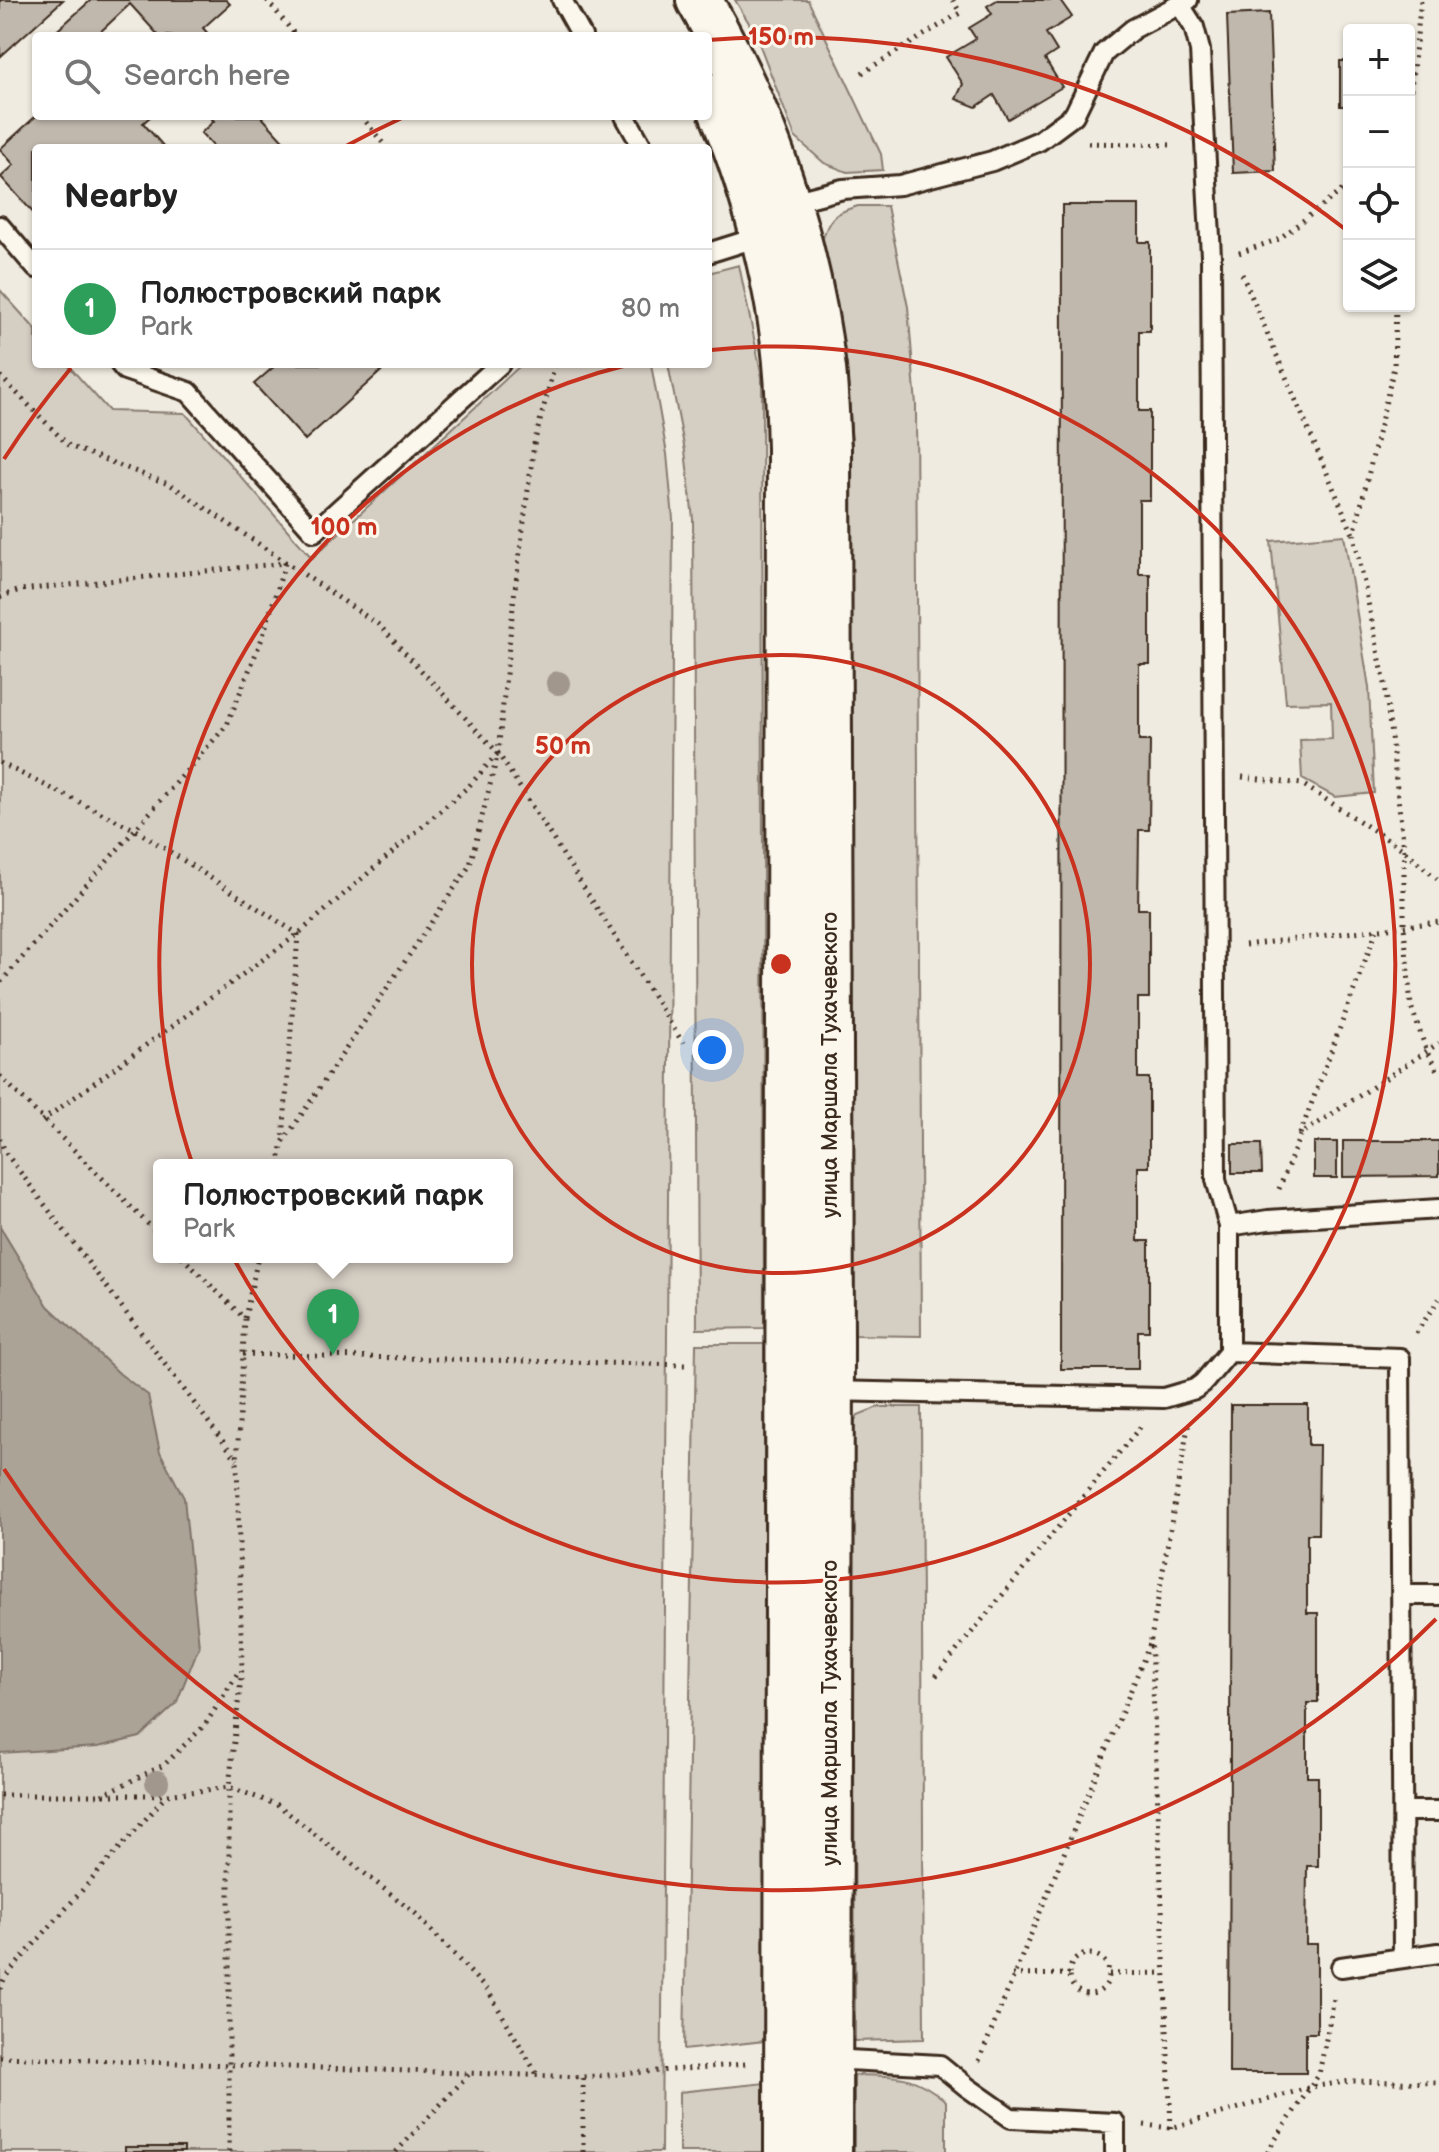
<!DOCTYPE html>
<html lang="en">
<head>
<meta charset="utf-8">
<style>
	body { margin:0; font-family:"Balsamiq Sans",sans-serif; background:#f6f6f6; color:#222 }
	.controls { position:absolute; right:24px; top:24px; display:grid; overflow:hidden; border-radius:8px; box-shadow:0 2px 6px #0004 }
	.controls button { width:72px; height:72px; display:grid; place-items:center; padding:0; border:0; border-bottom:2px solid #e0e0e0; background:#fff; color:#222; font:40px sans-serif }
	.you { position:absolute; left:712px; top:1050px; width:28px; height:28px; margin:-20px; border:6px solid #fff; border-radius:50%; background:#1a73e8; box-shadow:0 0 0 12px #1a73e833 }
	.badge { display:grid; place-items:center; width:52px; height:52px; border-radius:50%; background:#ea580c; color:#fff; font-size:26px; font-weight:700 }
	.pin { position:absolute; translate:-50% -66px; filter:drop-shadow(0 2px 4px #0008) }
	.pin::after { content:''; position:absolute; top:42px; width:28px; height:24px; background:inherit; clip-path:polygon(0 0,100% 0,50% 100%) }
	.popup { position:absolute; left:153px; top:1159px; width:360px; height:104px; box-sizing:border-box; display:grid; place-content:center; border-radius:8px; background:#fff; filter:drop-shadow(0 2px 6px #0005); font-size:26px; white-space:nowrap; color:#767676 }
	.popup b { font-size:30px; color:#222 }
	.popup::after { content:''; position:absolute; left:50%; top:100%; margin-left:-16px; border:16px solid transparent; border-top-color:#fff }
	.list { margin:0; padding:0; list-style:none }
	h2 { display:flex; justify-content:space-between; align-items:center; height:104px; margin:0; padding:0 32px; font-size:34px }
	h2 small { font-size:26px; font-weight:400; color:#767676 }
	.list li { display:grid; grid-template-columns:52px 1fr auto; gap:24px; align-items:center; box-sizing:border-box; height:120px; padding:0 32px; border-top:2px solid #e0e0e0 }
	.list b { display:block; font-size:30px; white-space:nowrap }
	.list p { margin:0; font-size:26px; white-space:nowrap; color:#767676 }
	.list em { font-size:26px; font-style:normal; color:#767676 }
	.icon { flex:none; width:44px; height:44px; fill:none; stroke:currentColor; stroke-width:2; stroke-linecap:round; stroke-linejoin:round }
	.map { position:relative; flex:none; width:1439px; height:2152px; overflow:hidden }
	.search { position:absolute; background:#fff; box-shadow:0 2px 6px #0004; left:32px; top:32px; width:680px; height:88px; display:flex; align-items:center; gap:20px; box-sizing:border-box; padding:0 28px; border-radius:8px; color:#767676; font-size:30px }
	.panel { position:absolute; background:#fff; box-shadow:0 2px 6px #0004; left:32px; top:144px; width:680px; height:224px; border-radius:8px }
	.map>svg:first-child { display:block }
	.green { fill:#d5cec3; stroke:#887c70; stroke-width:2; fill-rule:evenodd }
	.water { fill:#aca397; stroke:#7f7367; stroke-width:2 }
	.building { fill:#c0b8ad; stroke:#3b2a1e; stroke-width:2 }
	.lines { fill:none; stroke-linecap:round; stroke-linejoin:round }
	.service-casing { stroke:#3b2a1e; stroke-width:24 }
	.tertiary-casing { stroke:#3b2a1e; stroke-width:50 }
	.path { stroke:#3b2a1e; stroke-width:5; stroke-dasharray:2 6; stroke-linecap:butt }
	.service { stroke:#fbf7ec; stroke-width:18 }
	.tertiary { stroke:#fbf7ec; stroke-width:44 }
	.tree { fill:#a2978c }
	.ring { fill:none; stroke:#c8321e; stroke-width:4 }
	.labels { text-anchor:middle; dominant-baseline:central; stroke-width:6; stroke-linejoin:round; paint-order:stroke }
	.street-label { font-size:22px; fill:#3b2a1e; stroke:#fbf7ec }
	.centre { fill:#c8321e; stroke:#fbf7ec; stroke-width:4 }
	.ring-label { font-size:24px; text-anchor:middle; font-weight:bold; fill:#c8321e; stroke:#fbf7ec; stroke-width:6; stroke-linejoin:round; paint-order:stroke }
</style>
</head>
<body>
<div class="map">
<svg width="1439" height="2152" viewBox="0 0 1439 2152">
	<rect width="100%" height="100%" fill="#f0ebe0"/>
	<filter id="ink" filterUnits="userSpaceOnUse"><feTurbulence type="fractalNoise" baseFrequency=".0125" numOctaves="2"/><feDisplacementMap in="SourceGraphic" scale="16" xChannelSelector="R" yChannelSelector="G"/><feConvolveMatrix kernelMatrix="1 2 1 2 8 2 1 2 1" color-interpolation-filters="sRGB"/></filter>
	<g filter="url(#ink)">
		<path class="green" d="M735 0H808L881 154 883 170 847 172 824 163 795 137 755 33Z
			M858 206H887L908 307 916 405 921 1336 852 1335V446L847 366 822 241C829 217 834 213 858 206Z
			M739 265 762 377 764 1328 697 1329 693 519 685 451 668 364H708V273Z
			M0 290 36 330V364H67L109 411 185 413 312 558 522 364H651L667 454 673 519 661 2152H0ZM159 1165H507V1257H159Z
			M1344 535 1369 687 1374 793 1335 797 1302 779 1300 740 1332 739 1331 702 1286 703 1271 541Z
			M696 1344H764V2041L684 2050Z
			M878 1407H921L924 2039 855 2041 853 1423 858 1415Z
			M854 2075C897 2076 912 2073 946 2101V2152H854Z
			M765 2083V2152H679V2092Z"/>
		<path class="water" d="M0 1227 48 1306 120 1374 148 1395 160 1452 184 1498 199 1646 176 1704 140 1737 98 1747 0 1753Z"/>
		<path class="building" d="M0 0H63L0 57Z
			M91 0H226L230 4 203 28 210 36H159L130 4 96 36H51Z
			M997 0H1060L1072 17 1046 33 1057 51 1045 59 1062 87 1008 119 994 95 976 107 956 99 963 84 946 57 976 39 969 28 992 14 987 6Z
			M1269 13 1275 171 1233 173 1227 15Z
			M1340 61H1349V106H1340Z
			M36 116H151L143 123 165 148H36V216L1 177 14 165 0 149Z
			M209 116H261L290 148H215L201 133 214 121Z
			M1062 205H1139V242H1150V331H1139V411H1150V500H1139V574H1150V664H1139V741H1150L1149 830H1139L1138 909H1149V998H1138V1078H1149V1167H1138V1241H1149V1331H1138V1369H1061Z
			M277 364H389L305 440 254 384Z
			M1343 1141H1439V1176L1343 1177Z
			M1314 1142H1337V1178H1314Z
			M1232 1144H1261L1262 1173H1232Z
			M1231 1405H1308V1445H1319L1318 1534H1307V1613H1318V1703H1307V1777H1318V1866H1307L1306 1944H1317V2033H1306V2073H1229Z
			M125 2147H184V2152H125Z"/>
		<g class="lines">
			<g class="service-casing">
				<path id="service" d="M562 0 582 36
					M1180 5 1194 27 1200 50 1211 256 1216 1180 1229 1226 1268 1220 1439 1209
					M625 116 643 148
					M788 203 843 189 900 185 992 161 1039 141 1074 115 1104 53 1133 29 1188 0
					M0 226 36 268
					M708 253 762 236
					M120 364 125 370 189 392 314 532 500 364
					M1229 1352 1400 1358 1403 1958 1341 1967
					M828 1391 1164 1398 1195 1389 1203 1383 1229 1352V1226
					M1402 1595H1439
					M1403 1811H1439
					M1403 1958 1439 1953
					M830 2059 940 2065 967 2087 1011 2118 1115 2123V2152"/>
			</g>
			<g class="tertiary-casing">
				<path id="tertiary" d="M699 0C764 112 808 240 823 369 826 395 826 422 828 448L831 1343 829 2152
					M715 96C751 177 781 287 787 375 789 399 789 424 790 448L787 2152"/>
			</g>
			<path class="path" d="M267 0 296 36
				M862 73 960 13 953 0
				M1409 106 1421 0
				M361 116 387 148
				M1088 143 1174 145
				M1239 253 1279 239 1349 185
				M1242 274 1353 534
				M1396 306 1394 367 1354 535 1385 684 1404 850V926L1411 1006 1427 1052 1439 1074
				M0 376 69 446 171 485 379 625 498 753 683 1043
				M0 597 20 590 285 563 263 636 227 725 0 983
				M0 763 136 830 298 934 283 1140
				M1242 777 1302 784 1404 850 1439 881
				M1245 945 1439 922
				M0 1076 159 1235
				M42 1121 298 934 469 786 498 753
				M1300 1134 1377 929
				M0 1138 5 1152 237 1460
				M278 1165 283 1142 470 865 498 753 514 597 534 444 555 364
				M1279 1189 1300 1135 1439 1043
				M182 1257 245 1319 237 1460 242 1668 229 1787V2152
				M245 1318 258 1257
				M1416 1333 1439 1299
				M243 1354 685 1365
				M936 1676 1141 1426
				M0 1795H167L229 1787 278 1805 416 1914 488 1991 538 2076
				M102 1795 164 1765 205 1725 239 1671
				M1069 1974a20 20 0 1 1 40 0a20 20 0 1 1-40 0Z
				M1109 1974 1165 1973
				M1012 1975 1069 1974
				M0 1989 5 1977 166 1796
				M0 2057 583 2077 746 2064
				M979 2061 1151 1641
				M1144 2125 1171 2128 1311 2087 1351 2081 1439 2083
				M1171 2128 1151 1639 1189 1421
				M396 2152 469 2074
				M583 2152V2077
				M1267 2152 1319 2074 1335 1994"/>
			<use href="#service" class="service"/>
			<use href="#tertiary" class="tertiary"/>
		</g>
		<g class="tree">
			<circle cx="558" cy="683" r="12"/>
			<circle cx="157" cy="1782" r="12"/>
		</g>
	</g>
	<g class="ring">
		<circle cx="781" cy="964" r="309"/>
		<path d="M711 350A618 618 0 1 1 631 364"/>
		<path d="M1436 1619A927 927 0 0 1 4 1469M4 459A927 927 0 0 1 71 368M346 146A927 927 0 0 1 404 117M708 40A927 927 0 0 1 1345 229"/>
	</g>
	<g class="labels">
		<g class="street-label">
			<text transform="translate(830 1065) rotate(-90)">улица Маршала Тухачевского</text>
			<text transform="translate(830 1713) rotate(-90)">улица Маршала Тухачевского</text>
		</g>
	</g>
	<circle cx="781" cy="964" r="12" class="centre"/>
	<g class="ring-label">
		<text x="781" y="45">150 m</text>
		<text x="344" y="535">100 m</text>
		<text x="563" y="754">50 m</text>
	</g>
</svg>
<div class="controls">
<button>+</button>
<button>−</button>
<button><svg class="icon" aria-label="locate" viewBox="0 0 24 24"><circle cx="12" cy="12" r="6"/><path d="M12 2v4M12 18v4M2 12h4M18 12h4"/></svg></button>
<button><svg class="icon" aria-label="layers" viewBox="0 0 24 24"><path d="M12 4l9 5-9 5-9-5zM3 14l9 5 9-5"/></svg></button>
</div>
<div class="you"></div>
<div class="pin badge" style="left:333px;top:1355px;background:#2e9e5b">1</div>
<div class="popup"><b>Полюстровский парк</b>Park</div>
<div class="search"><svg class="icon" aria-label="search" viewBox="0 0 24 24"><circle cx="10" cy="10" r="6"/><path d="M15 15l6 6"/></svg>Search here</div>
<section class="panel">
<h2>Nearby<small></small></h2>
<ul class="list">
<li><span class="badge" style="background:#2e9e5b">1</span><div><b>Полюстровский парк</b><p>Park</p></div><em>80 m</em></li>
</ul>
</section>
</div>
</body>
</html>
